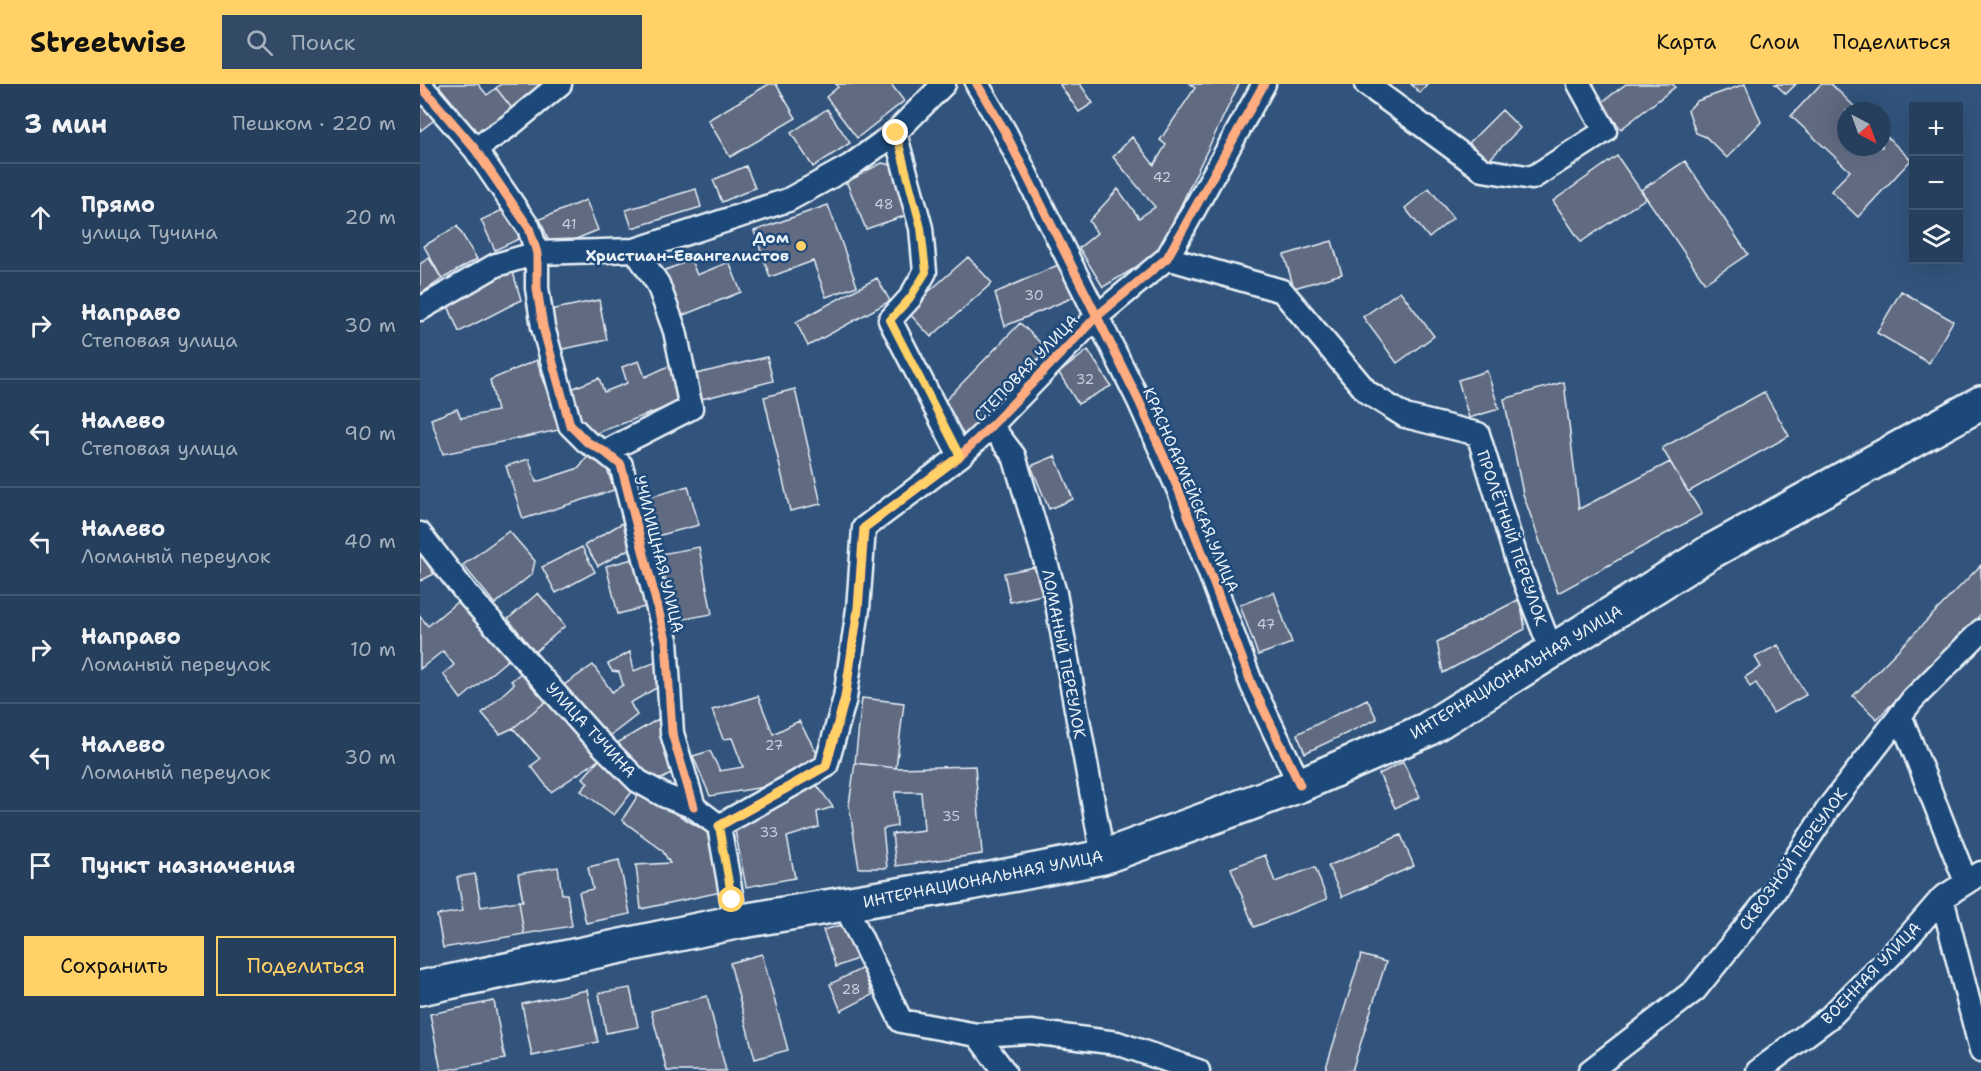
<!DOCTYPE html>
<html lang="ru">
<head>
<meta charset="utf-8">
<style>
	body { margin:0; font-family:"Shantell Sans",sans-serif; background:#324a66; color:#f1f3f6 }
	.controls { position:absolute; right:18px; top:18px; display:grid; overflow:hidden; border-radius:0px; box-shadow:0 6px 24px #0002 }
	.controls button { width:54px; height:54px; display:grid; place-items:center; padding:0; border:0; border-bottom:2px solid #425872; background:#263f5d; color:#f1f3f6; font:30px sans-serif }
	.compass { position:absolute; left:1417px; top:18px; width:54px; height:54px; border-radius:50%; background:#263f5d; box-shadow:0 6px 24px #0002; rotate:139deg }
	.stop { position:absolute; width:18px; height:18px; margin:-14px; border:4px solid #ffd166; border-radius:50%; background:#fff }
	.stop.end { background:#ffd166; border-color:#fff; box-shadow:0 2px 6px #0008 }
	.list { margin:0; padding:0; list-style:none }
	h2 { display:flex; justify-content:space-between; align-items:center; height:78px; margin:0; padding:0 24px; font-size:26px }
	h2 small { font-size:20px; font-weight:400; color:#a4afbc }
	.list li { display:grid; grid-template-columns:39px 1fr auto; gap:18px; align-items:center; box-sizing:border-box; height:108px; padding:0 24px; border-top:2px solid #425872 }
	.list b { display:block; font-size:22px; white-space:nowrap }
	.list p { margin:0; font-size:20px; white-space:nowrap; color:#a4afbc }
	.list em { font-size:20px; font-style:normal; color:#a4afbc }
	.actions { display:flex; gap:12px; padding:18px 24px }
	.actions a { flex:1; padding:14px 0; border:2px solid #ffd166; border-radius:0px; text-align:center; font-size:21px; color:#ffd166 }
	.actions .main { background:#ffd166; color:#111 }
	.icon { flex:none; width:33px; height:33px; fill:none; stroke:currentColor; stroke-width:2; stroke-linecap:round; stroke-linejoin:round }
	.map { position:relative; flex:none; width:1561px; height:987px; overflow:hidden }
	header { display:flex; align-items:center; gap:36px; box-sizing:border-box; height:84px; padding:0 30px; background:#ffd166; color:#111 }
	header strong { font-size:28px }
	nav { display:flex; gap:33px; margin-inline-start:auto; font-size:21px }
	.search { width:420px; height:54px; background:#324a66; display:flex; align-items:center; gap:15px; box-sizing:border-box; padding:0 21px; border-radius:0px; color:#a4afbc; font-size:22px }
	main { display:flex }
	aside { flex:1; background:#263f5d }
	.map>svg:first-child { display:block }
	.building { fill:#606a81; stroke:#e8f1f8; stroke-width:1.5 }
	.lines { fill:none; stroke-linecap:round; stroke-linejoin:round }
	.street-casing { stroke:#e8f1f8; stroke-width:27 }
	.secondary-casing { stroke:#e8f1f8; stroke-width:38 }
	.street { stroke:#1f4a7a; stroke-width:22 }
	.secondary { stroke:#1f4a7a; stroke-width:33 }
	.cycleway-casing { stroke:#1f4a7a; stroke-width:13 }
	.cycleway { stroke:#ffac80; stroke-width:9 }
	.route { stroke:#ffd166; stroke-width:8 }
	.poi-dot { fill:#ffd166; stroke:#1f4a7a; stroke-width:2 }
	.labels { text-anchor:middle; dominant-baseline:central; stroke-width:5; stroke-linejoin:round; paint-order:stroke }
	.number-label { font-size:14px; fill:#c6cfda }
	.poi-label { font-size:16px; font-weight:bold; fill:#e8f1f8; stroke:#1f4a7a; text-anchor:end }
	.street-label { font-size:16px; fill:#e8f1f8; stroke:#1f4a7a }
</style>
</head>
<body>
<header>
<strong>Streetwise</strong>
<div class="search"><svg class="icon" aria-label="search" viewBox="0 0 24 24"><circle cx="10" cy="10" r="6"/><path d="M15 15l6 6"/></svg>Поиск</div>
<nav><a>Карта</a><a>Слои</a><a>Поделиться</a></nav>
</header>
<main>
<aside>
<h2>3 мин<small>Пешком · 220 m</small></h2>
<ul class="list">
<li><svg class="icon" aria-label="ahead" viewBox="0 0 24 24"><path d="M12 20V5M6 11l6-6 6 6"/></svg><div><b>Прямо</b><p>улица Тучина</p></div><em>20 m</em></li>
<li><svg class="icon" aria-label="right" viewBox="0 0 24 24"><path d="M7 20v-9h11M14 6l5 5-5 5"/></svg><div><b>Направо</b><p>Степовая улица</p></div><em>30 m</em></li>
<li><svg class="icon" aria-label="left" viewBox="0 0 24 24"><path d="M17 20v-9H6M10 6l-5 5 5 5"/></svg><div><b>Налево</b><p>Степовая улица</p></div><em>90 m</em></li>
<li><svg class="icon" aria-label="left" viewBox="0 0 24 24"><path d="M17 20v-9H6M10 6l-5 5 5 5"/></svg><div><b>Налево</b><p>Ломаный переулок</p></div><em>40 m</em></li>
<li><svg class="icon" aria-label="right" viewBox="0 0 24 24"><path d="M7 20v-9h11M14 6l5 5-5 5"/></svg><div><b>Направо</b><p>Ломаный переулок</p></div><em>10 m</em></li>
<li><svg class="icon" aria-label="left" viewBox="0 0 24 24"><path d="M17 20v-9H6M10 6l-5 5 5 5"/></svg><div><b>Налево</b><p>Ломаный переулок</p></div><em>30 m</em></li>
<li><svg class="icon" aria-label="arrive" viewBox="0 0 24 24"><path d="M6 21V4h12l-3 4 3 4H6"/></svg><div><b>Пункт назначения</b></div></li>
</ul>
<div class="actions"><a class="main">Сохранить</a><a>Поделиться</a></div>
</aside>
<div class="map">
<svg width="1561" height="987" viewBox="0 0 1561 987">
	<rect width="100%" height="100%" fill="#32547c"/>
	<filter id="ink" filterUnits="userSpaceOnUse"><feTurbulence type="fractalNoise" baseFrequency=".0167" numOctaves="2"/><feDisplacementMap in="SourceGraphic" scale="12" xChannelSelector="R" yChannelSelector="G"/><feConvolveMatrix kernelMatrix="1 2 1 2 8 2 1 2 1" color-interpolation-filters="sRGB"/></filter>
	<g filter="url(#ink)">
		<path class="building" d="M21 0H58L67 11 76 4 94 27 62 54 19 2Z
			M81 0H127L94 27 76 4Z
			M349 0H356L376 34 310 73 288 36Z
			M416 0H471L484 17 437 54 406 13 418 3Z
			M642 0H660L673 19 659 28 640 1Z
			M770 0H819L737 171 683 203 659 164 677 149 669 137 698 105 719 134 735 123 693 73 712 53 734 81 746 61 740 56 775 4Z
			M991 0H1008L1000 9Z
			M1206 0H1253L1255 3 1201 45 1181 19Z
			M1325 0 1341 38 1307 74 1286 53 1276 49 1268 26 1277 17Z
			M1355 0H1376L1366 10Z
			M1401 0H1411L1439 27H1426V63H1462V48L1491 76 1438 133 1411 107 1430 87 1371 32Z
			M0 12 18 33 0 47Z
			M407 25 430 59 393 83 371 49Z
			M1082 26 1100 44 1068 77 1049 59Z
			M1197 72 1226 114 1161 158 1133 117Z
			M1265 77 1328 170 1285 199 1221 106Z
			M462 79 471 81 476 87 493 129 446 145 426 97Z
			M326 82 335 104 302 118 293 96Z
			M1009 104 1033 134 1009 154 985 124Z
			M276 105 281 123 212 144 206 126Z
			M166 116 178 146 132 165 120 135Z
			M408 121 437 202 406 213 393 177 350 193 334 147Z
			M89 123 103 153 75 166 61 136Z
			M37 142 57 175 22 195 4 162Z
			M912 157 922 190 874 204 864 171Z
			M548 173 572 199 511 253 487 227Z
			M9 174 22 195 0 210V180Z
			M271 176 277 191 309 178 321 208 261 232 243 187Z
			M640 180 654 213 585 242 575 209Z
			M92 185 101 216 39 248 27 219Z
			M457 194 470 217 388 262 376 238Z
			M980 207 1014 252 977 279 943 233Z
			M1481 207 1533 237 1509 279 1457 249Z
			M179 216 187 256 138 266 130 226Z
			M600 239 628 266 543 355 522 320Z
			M668 266 691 302 658 320 639 289Z
			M347 273 353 297 282 315 276 290Z
			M117 276 139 346 23 370 11 335 37 325 41 334 77 327 70 296Z
			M219 277 225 293 253 280 261 318 174 350 163 343 151 305 179 294 184 308 207 299 202 283Z
			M1067 287 1079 325 1049 334 1038 296Z
			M1144 298 1159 425 1250 378 1282 430 1138 509 1103 410 1084 315Z
			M375 305 401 420 370 427 344 313Z
			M1344 308 1369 352 1268 408 1242 364Z
			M171 368 185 379 194 406 103 435 86 382 109 375 116 398 159 384Z
			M635 372 653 415 629 425 611 382Z
			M268 402 279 441 233 453 223 415Z
			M204 438 211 464 178 482 165 461Z
			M89 447 115 477 112 490 75 520 43 481Z
			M162 463 175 488 136 509 122 483Z
			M279 463 292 530 253 537 241 470Z
			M0 470 14 490 0 497Z
			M217 474 229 522 198 530 186 482Z
			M1561 481V530L1457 635 1433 612Z
			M620 482 626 510 590 518 584 489Z
			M854 508 872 559 838 571 820 521Z
			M118 509 145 542 115 568 88 535Z
			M1100 515 1105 545 1023 589 1017 558Z
			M37 518 90 574 41 615 23 590 34 581 23 567 0 585V532L8 542Z
			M1358 561 1386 611 1353 629 1336 599 1330 603 1325 593 1341 583 1335 573Z
			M210 568 214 587 236 578 238 603 210 619 217 631 186 655 141 603 173 581 192 608 203 601 199 588 192 587 188 580Z
			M102 588 128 616 93 644 80 650 62 629 94 600 91 597Z
			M338 612 353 650 379 637 399 673 344 703 290 712 273 672 290 667 300 687 323 683 312 654 303 655 292 626Z
			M442 614 484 619 476 684 435 679Z
			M947 615 957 635 885 669 877 650Z
			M128 616 180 675 131 708 111 682 120 675 93 644Z
			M238 635 257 687 232 700 194 661Z
			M180 675 215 704 194 731 161 707 168 699 163 694Z
			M983 678 1000 713 975 724 959 690Z
			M435 679 476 684 555 682 562 770 476 782 472 750 504 746 501 708H475L477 742 463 745 467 784H439L429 721Z
			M396 700 413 723 397 728 399 743 367 753 375 794 326 803 314 741Z
			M220 708 287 748 301 808 221 825 216 781 250 779 242 766 202 736Z
			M981 751 994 782 922 813 908 782Z
			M845 771 855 798 895 783 907 815 834 843 811 784Z
			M199 776 210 830 166 839 159 808 173 805 168 783Z
			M138 783 142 810H147L152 842 104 850 99 817H103L98 790Z
			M55 790 61 823 99 817 104 850 23 864 17 831 43 827 37 793Z
			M426 840 439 874 416 883 403 846Z
			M342 870 368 966 335 975 310 879Z
			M941 871 966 878 932 987H905Z
			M443 884 452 911 421 927 410 900Z
			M210 904 218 943 186 949 179 909Z
			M167 906 178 958 112 972 102 920Z
			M287 912 306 987H247L231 927Z
			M74 917 85 975 21 987 10 930Z"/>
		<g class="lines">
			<g class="street-casing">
				<path id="street" d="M557 0 585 48 719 317 759 407 832 601 880 701
					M946 0 1063 86 1112 94 1185 47 1159 0
					M0 1 55 65 109 144 117 169V204L123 243 150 341 167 358 185 368 201 381 246 556 252 649 274 723
					M475 49 501 144 505 188 490 214 470 236 540 372
					M55 65 89 42 140 0
					M747 174 862 207 947 308 985 332 1058 350 1099 483 1132 568
					M0 225 76 181 117 169 215 166 368 116 430 82 475 49 524 0
					M571 342 594 372 635 509 683 773
					M185 368 271 324 255 247 238 200 215 166
					M0 450 47 510 172 651 218 697 245 712 274 723 299 742 316 838
					M1480 631 1546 798
					M299 742 406 682 425 614 438 525 444 444 540 372 571 342 676 233 747 174 844 0
					M1522 814 1561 966
					M425 821 481 937 557 951 584 987
					M557 951 611 948 697 959 778 987
					M1170 987 1275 906 1353 809 1410 722 1493 615 1561 547
					M1338 987 1410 933 1482 860 1522 814 1561 789"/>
			</g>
			<g class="secondary-casing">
				<path id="secondary" d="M0 904 316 838 545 800 683 773 880 701 1006 646 1290 468 1561 319"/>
			</g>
			<use href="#street" class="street"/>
			<use href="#secondary" class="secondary"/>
			<g class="cycleway-casing">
				<path id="cycleway" d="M557 0 585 48 719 317 759 407 832 601 880 701
					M0 1 55 65 109 144 117 169V204L123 243 150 341 167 358 185 368 201 381 246 556 252 649 274 723
					M299 742 406 682 425 614 438 525 444 444 540 372 571 342 676 233 747 174 844 0"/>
			</g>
			<use href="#cycleway" class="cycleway"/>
		</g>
	</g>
	<g class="lines" filter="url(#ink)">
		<path class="route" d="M312 816 299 742 406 682 425 614 438 525 444 444 540 372 470 236 490 214 506 188 501 144 476 49"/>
	</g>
	<circle class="poi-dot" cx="381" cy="162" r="6"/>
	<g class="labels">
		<g class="number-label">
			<text x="742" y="93">42</text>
			<text x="464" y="120">48</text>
			<text x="149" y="140">41</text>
			<text x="614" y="211">30</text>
			<text x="665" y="295">32</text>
			<text x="846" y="540">47</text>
			<text x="354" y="661">27</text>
			<text x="531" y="732">35</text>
			<text x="349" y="748">33</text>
			<text x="431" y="905">28</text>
		</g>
		<g class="poi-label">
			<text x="369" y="153">Дом<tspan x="369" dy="18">Христиан-Евангелистов</tspan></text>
		</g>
		<g class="street-label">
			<text transform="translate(606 284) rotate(-46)">СТЕПОВАЯ УЛИЦА</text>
			<text transform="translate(771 406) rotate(67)">КРАСНОАРМЕЙСКАЯ УЛИЦА</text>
			<text transform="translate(1092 454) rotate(71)">ПРОЛЁТНЫЙ ПЕРЕУЛОК</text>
			<text transform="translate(239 470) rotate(76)">УЧИЛИЩНАЯ УЛИЦА</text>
			<text transform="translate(644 570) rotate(79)">ЛОМАНЫЙ ПЕРЕУЛОК</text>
			<text transform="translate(1096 588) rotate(-31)">ИНТЕРНАЦИОНАЛЬНАЯ УЛИЦА</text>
			<text transform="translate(171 646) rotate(47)">УЛИЦА ТУЧИНА</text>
			<text transform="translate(1373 775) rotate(-54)">СКВОЗНОЙ ПЕРЕУЛОК</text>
			<text transform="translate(563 795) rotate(-11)">ИНТЕРНАЦИОНАЛЬНАЯ УЛИЦА</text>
			<text transform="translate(1451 889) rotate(-46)">ВОЕННАЯ УЛИЦА</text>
		</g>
	</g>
</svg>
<div class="controls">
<button>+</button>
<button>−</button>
<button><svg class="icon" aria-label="layers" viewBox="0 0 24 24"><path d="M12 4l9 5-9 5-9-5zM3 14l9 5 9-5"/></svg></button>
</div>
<svg class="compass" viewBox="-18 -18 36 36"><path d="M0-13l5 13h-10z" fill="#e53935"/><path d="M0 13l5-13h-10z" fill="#a4afbc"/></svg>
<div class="stop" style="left:312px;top:816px"></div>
<div class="stop end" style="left:476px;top:49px"></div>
</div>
</main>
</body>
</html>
